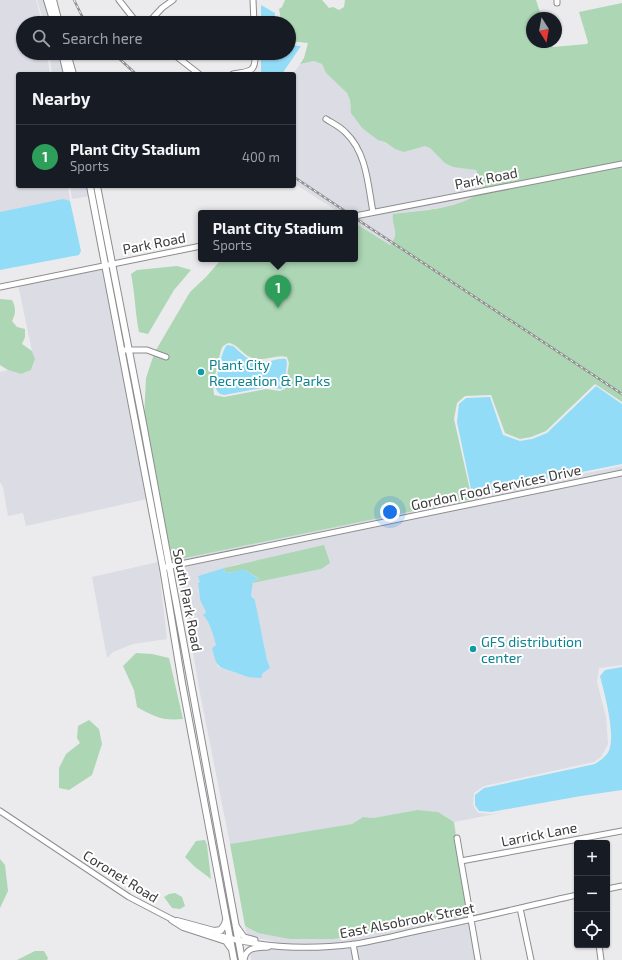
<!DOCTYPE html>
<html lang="en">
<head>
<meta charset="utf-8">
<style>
	body { margin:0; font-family:"Exo 2",sans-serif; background:#242831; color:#f1f3f6 }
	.controls { position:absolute; right:12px; bottom:12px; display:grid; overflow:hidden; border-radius:4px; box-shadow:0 1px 3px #0004 }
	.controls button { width:36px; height:36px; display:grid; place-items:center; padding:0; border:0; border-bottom:1px solid #363941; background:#171b24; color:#f1f3f6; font:20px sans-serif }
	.compass { position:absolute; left:526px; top:12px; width:36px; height:36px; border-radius:50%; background:#171b24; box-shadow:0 1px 3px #0004; rotate:169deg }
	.you { position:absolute; left:390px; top:512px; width:14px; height:14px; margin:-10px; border:3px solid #fff; border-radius:50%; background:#1a73e8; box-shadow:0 0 0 6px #1a73e833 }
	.badge { display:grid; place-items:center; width:26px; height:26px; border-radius:50%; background:#5d6d18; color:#fff; font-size:13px; font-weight:700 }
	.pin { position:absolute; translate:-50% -33px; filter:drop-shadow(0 1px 2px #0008) }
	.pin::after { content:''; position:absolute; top:21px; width:14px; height:12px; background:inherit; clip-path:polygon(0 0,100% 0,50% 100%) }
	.popup { position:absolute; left:198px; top:210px; width:160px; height:52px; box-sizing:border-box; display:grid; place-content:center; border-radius:4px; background:#171b24; filter:drop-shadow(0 1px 3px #0005); font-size:13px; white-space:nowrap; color:#9ea1a6 }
	.popup b { font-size:15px; color:#f1f3f6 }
	.popup::after { content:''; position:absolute; left:50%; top:100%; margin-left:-8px; border:8px solid transparent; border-top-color:#171b24 }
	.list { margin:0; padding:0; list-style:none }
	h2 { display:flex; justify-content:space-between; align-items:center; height:52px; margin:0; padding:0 16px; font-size:17px }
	h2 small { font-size:13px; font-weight:400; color:#9ea1a6 }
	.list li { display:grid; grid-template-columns:26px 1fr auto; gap:12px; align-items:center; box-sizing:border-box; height:64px; padding:0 16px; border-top:1px solid #363941 }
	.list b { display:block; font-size:15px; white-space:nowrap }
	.list p { margin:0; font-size:13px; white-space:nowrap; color:#9ea1a6 }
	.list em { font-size:13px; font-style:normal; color:#9ea1a6 }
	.icon { flex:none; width:22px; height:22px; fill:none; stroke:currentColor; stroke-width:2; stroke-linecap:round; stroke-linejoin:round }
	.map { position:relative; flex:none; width:622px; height:960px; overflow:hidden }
	.search { position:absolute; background:#171b24; box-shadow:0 1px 3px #0004; left:16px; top:16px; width:280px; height:44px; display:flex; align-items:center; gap:10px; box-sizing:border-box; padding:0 14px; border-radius:22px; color:#9ea1a6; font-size:15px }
	.panel { position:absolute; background:#171b24; box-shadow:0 1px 3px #0004; left:16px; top:72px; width:280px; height:116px; border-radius:4px }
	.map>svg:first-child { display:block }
	.built { fill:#dbdce4; fill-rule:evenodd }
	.green { fill:#acd6b4; fill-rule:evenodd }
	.water { fill:#93dcf7 }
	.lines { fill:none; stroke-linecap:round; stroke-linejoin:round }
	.minor-casing { stroke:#8d8d8e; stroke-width:7 }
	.major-casing { stroke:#8d8d8e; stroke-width:8 }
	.minor { stroke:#fff; stroke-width:5 }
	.major { stroke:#fff; stroke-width:6 }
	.rail-casing { stroke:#919192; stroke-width:2.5 }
	.rail { stroke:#fff; stroke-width:1; stroke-dasharray:3; stroke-linecap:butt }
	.culture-dot { fill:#0f9aa8; stroke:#fff; stroke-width:1.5 }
	.labels { text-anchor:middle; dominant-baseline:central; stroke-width:4; stroke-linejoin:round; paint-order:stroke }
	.street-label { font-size:14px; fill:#3b3b3c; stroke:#fff }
	.culture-label { font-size:14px; fill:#0d838f; stroke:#fff; text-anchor:start }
</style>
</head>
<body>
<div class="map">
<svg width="622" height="960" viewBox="0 0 622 960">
	<rect width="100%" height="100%" fill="#ebebed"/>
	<path class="built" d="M0 0H36L42 23H23V53H47L50 74H18V186H68L70 201 0 214Z
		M37 0H45L51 23H44Z
		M49 53H60L65 74H52Z
		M314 61 322 64 326 73 347 93 350 100V107L357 121 362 128 395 149 404 152 425 146 430 148 438 155 476 170 482 185V189L355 213H340L294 183V74H293L300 64Z
		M70 186H88L90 196 72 199Z
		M478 194 471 199 454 206 393 214 396 233 393 241 390 245 355 223V218Z
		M103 268 147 499 26 526 23 513 8 516 3 487 0 482V372L8 370 21 374 31 370 35 359 32 351 18 285Z
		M622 466V665L599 668 597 682 606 717 608 744 601 757 594 762 484 786 474 793 473 805 478 813 491 814 505 812 454 822 438 812 417 810 373 818 363 817 352 824 230 844 200 693 177 559 463 501 472 499V496ZM238 564 321 569 253 583 251 587V596L255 600 267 660 270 668 262 674 248 677 218 667 212 648 216 645 212 629 206 617 203 614 206 612 200 600 198 589V583L200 582 199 576Z
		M158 562 167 639 133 644 113 652 107 658 92 577Z
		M469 917 361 940 321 945 281 944 272 941 251 937 247 936 245 926 258 933 363 935 434 919Z
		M469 923 476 960H358L356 946Z
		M351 946 354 960H251L250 952 255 950Z"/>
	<path class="green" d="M285 0H322L329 8 333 7 339 10 344 7 345 0H536L542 18H532V42H550L553 47 587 44 588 42 579 12 622 3V162L482 189V185L476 170 453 167 445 163 430 148 425 146 404 152 395 149 385 142 378 140 362 128 357 121 351 113 350 100 347 93 326 73 322 64 314 61 300 64 304 58 308 43 289 41V23H279L280 14 279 9 282 7Z
		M622 166V402L595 384 546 431 531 437 520 439 505 433 491 395 465 396 457 403 454 419 472 499 170 561 144 419 146 378 154 354 168 359 169 355 156 350 190 292 206 277 219 262 226 259H355V223L390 245C401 232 391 227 393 214 422 210 454 210 478 194ZM228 343C237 343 243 355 252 358 264 362 276 354 287 357L289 363 285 389 280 391 266 389 224 397 214 395 213 384 221 350 223 346Z
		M177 266 191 270 174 290 148 334 139 332C135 313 135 293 131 274L137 270Z
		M0 299 12 300C16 308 16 313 12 321L17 327 25 329V337L22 344 32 351 35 359 31 370 21 374 8 370 0 365Z
		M324 545 330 563 321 569 253 583V581L259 579 258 578 245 570 226 573 224 568Z
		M136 653 152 654 169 658 183 719C162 721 155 717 137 707L134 690 123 666Z
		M89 720 99 729 102 744 92 775 69 790 59 788V768L66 754 80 743 77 738 78 726Z
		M417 810 438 812 454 822 456 836H455L469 917 434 919 363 935 333 939H290L258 933 245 926 230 844 352 824 363 817 373 818Z
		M205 840 207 845 211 879 195 867 185 857 196 841Z
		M0 859 5 865 8 891 0 908Z
		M175 893 182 897 185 906 180 909 172 908 164 897 169 894Z
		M35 951H44L48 958 47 960H17Z"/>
	<path class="water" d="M261 5 275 13 274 23H261Z
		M289 45 301 46 282 74H261V53H289Z
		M63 199 70 201 81 251 79 255 0 270V212Z
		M227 345 233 346C246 357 250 364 270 361 276 360 280 358 286 359L287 363 284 388 280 389 269 387 262 388 224 395 220 394C218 392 217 391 216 389 215 382 222 349 227 345Z
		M596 386 622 404V464L472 494 457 422 459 404 466 398 490 397 503 435 520 441 532 439 547 433Z
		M224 568 226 573 238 571 240 569 245 570 259 579 253 581 251 596 255 600 267 660 270 668 262 674V677L260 678 248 677 222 668C215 665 214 655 212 648L216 645C213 634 210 622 203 615L206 612 200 600 198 583 200 582 198 576Z
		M622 667V790L581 796 491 812 479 811 475 805V795L484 788 595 764C599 761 604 758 607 754 618 740 604 692 600 676L605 670Z"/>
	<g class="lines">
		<g class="minor-casing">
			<path id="minor" d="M119 0 137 23
				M253 0 254 23
				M557 3V0
				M148 23 162 8 173 0
				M172 53 199 74
				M233 74C250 71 256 73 255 53
				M326 119C332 123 341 127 346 133 367 153 368 186 373 212
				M355 216 622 164
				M0 287 201 246
				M121 350H147L166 357
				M166 567 622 473
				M0 811 129 897 175 921
				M457 838 478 960
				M461 861 622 831
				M607 889 622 886
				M520 908 531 960
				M237 927 244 937 255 940
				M217 935C261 948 309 950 355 944 379 940 402 934 426 929 477 919 527 906 577 895
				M353 944 356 960
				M599 945 601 960
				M244 960C246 946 257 948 268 947"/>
		</g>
		<g class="major-casing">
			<path id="major" d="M47 0 54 23
				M53 0 59 23
				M62 53 67 74
				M67 53 73 74
				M90 186 163 568 182 683 234 960
				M97 186 143 423 242 960
				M172 920 183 927 226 941 231 948
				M177 921 214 931 221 930 225 924 226 920"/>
		</g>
		<use href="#minor" class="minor"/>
		<use href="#major" class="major"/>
		<g class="rail-casing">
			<path id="rail" d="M74 0 82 16 87 23
				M113 53 136 74
				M294 177 348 213
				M355 218 622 394"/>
		</g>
		<use href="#rail" class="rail"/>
	</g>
	<g class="culture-dot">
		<circle cx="201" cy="372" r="4"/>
		<circle cx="473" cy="649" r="4"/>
	</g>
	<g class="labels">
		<g class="street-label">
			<text transform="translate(486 178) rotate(-11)">Park Road</text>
			<text transform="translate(154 243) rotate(-11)">Park Road</text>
			<text transform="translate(496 487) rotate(-12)">Gordon Food Services Drive</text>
			<text transform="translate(188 600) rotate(79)">South Park Road</text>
			<text transform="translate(539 834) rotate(-11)">Larrick Lane</text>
			<text transform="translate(121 876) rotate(32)">Coronet Road</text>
			<text transform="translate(407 920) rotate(-11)">East Alsobrook Street</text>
		</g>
		<g class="culture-label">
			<text x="209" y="364">Plant City<tspan x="209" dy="16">Recreation &amp; Parks</tspan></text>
			<text x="481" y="641">GFS distribution<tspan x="481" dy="16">center</tspan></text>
		</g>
	</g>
</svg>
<div class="controls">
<button>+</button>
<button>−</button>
<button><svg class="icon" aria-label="locate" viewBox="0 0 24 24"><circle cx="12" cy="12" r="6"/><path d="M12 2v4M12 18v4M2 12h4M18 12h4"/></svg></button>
</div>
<svg class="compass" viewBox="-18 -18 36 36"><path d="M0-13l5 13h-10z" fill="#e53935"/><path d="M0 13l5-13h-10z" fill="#9ea1a6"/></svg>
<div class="you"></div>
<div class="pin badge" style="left:278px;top:308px;background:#2e9e5b">1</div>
<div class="popup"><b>Plant City Stadium</b>Sports</div>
<div class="search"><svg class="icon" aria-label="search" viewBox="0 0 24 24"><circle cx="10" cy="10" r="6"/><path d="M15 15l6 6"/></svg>Search here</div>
<section class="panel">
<h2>Nearby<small></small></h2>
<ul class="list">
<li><span class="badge" style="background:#2e9e5b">1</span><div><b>Plant City Stadium</b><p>Sports</p></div><em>400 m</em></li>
</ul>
</section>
</div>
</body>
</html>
